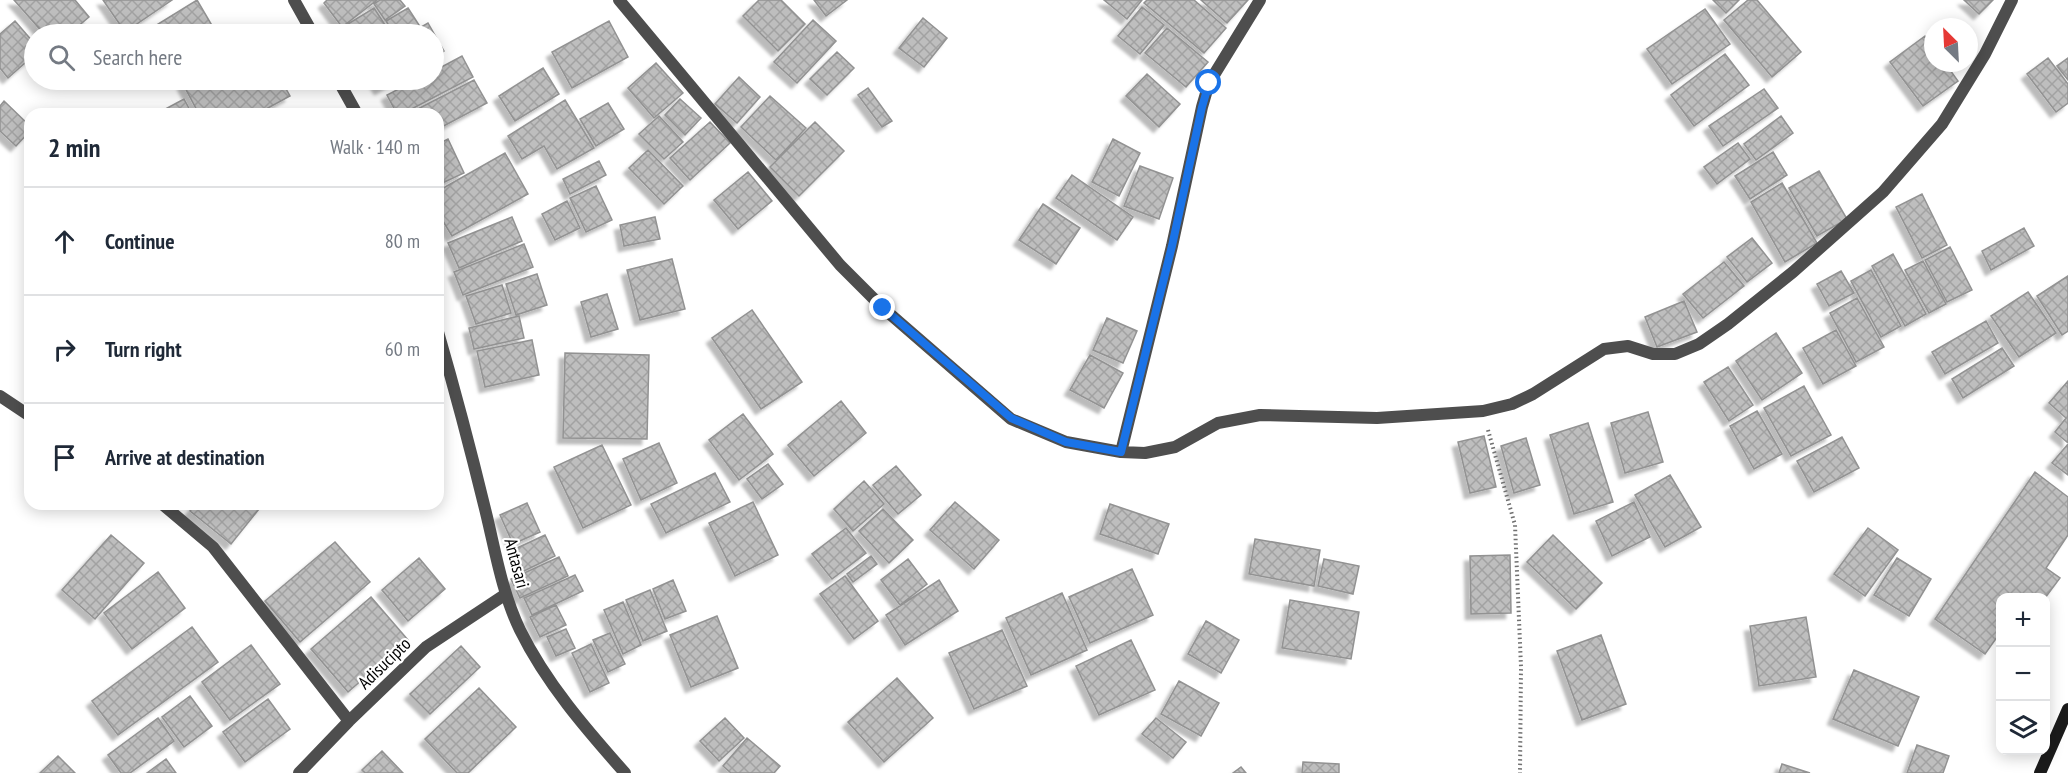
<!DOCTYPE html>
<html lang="en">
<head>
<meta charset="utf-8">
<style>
	body { margin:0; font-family:"PT Sans Narrow",sans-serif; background:#f2f2f3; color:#1f2937 }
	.controls { position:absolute; right:18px; bottom:18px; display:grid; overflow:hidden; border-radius:12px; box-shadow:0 3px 15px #0003 }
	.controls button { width:54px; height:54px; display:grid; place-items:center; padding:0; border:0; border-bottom:2px solid #e0e1e3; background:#fff; color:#1f2937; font:30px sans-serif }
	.compass { position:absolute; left:1924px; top:18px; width:54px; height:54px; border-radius:50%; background:#fff; box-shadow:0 3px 15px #0003; rotate:336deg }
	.stop { position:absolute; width:18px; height:18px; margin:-14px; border:4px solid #1a73e8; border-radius:50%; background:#fff }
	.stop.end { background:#1a73e8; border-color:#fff; box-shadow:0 2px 6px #0008 }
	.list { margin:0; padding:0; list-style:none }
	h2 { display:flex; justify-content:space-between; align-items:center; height:78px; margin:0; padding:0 24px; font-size:26px }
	h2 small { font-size:20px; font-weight:400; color:#747a83 }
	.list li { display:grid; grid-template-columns:39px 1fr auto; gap:18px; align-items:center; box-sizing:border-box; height:108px; padding:0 24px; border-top:2px solid #e0e1e3 }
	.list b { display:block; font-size:22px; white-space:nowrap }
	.list em { font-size:20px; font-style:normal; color:#747a83 }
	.icon { flex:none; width:33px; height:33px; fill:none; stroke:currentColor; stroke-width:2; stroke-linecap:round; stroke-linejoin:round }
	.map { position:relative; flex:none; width:2068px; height:773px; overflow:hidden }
	.search { position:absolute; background:#fff; box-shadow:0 3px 15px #0003; left:24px; top:24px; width:420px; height:66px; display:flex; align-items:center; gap:15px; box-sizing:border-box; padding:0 21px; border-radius:33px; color:#747a83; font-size:22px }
	.panel { position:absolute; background:#fff; box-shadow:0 3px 15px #0003; left:24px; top:108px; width:420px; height:402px; border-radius:18px }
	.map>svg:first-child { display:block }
	.building { fill:url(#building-cross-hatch); stroke:#929292; stroke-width:1.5; filter:url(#shadow) }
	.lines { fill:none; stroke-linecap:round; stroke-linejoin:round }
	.path { stroke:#707070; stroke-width:4; stroke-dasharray:1.5 3; stroke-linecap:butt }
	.street { stroke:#4e4e4e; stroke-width:12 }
	.secondary { stroke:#1b1b1b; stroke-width:12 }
	.route { stroke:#1a73e8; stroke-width:8 }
	.labels { text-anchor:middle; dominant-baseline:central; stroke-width:4.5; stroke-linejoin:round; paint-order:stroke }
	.street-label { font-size:18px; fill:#000; stroke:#fff }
</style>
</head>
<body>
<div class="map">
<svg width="2068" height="773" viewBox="0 0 2068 773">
	<defs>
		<pattern id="building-cross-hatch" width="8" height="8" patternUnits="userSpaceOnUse" patternTransform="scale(1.5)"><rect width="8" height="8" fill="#bebebe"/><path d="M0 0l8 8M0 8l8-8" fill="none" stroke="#a2a2a2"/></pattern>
		<filter id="shadow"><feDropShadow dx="-5.5" dy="5.5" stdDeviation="1.5" flood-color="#0004"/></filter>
	</defs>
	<rect width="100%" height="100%" fill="#fff"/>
	<path class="building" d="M14 0H75L89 17 69 34H44Z
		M103 0H172L125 32Z
		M197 0 217 34H142Z
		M327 0H377L342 27 324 3Z
		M380 0H400L405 6 385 20 374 4Z
		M759 0H781L805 24 778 51 743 16Z
		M814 0H847L826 16Z
		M1104 0H1142L1127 19Z
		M1147 0H1194L1226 28 1204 53 1144 3Z
		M1201 0H1248L1227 23Z
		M1713 0H1739L1726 13Z
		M1748 0H1757L1801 52 1772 77 1724 20Z
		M1964 0H1993L1979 14Z
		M1142 7 1164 25 1140 54 1118 36Z
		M374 8 391 34H347L343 27Z
		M408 8 419 25 403 34H394L386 21Z
		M1705 9 1730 44 1672 84 1647 49Z
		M923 18 947 38 924 67 899 48Z
		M813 20 836 41 797 83 774 62Z
		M15 21 34 43V55L8 78 0 68V34Z
		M609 21 628 57 572 88 552 52Z
		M428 23 444 51 434 58V34H409Z
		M1167 28 1208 62 1186 87 1145 53Z
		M1925 36 1933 48V63H1945L1958 81 1923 106 1890 62Z
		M837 52 854 68 827 95 810 79Z
		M1725 54 1749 85 1694 126 1671 95Z
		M462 56 473 77 402 114H397L387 95 416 80H434V71Z
		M2048 58 2068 84V103L2056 112 2027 74Z
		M2068 58V80L2057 66Z
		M656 63 683 93 654 118 628 88Z
		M543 68 559 94 515 121 499 96Z
		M1147 74 1180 104 1159 127 1126 96Z
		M739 77 760 97 737 123 715 104Z
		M192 80H281L290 96 257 114H199L183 84Z
		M374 80H396L380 89Z
		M474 80 487 103 438 129V114H408Z
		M868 88 892 121 882 127 858 95Z
		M1764 89 1778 108 1723 146 1709 126Z
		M770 96 806 128 776 160 741 127Z
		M184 99 192 114H158V113Z
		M680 99 701 118 685 135 665 115Z
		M565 100 594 148 557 169 544 146 522 159 508 136Z
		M4 101 30 126V131L16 146 0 131V106Z
		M608 103 624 129 596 146 580 119Z
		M659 116 683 142 664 159 639 134Z
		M1781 116 1793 133 1756 160 1744 144Z
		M710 122 730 143 690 180 670 158Z
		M815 122 844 151 799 196 770 167Z
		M448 139 464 173 438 185V144Z
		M1113 139 1140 153 1119 196 1092 182Z
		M1738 143 1750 159 1717 184 1704 167Z
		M648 150 683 186 664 204 629 168Z
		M1773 152 1787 175 1750 199 1735 176Z
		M505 153 528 194 452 236 438 213V191Z
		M599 161 606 175 570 194 563 179Z
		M1140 166 1173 178 1159 219 1124 206Z
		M1819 171 1847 219 1817 236 1789 188Z
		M748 172 772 201 738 229 714 200Z
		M1072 175 1133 217 1117 240 1056 198Z
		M1782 183 1817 243 1785 262 1751 202Z
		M596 186 612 220 586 232 570 198Z
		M1922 194 1947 245 1922 258 1896 207Z
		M567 201 580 228 555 240 542 214Z
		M1043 204 1080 228 1056 264 1019 240Z
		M512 217 522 241 459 268 448 243Z
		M655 217 660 239 624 246 620 225Z
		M2024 228 2034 246 1991 270 1982 251Z
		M1752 238 1772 263 1747 282 1727 257Z
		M524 244 533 267 463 295 454 272Z
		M1950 247 1972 290 1947 302 1925 260Z
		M1893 254 1926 314 1905 326 1872 266Z
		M672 259 685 309 640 320 627 270Z
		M1923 261 1946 304 1929 313 1905 270Z
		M1724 262 1744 286 1703 318 1683 294Z
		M1871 270 1901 326 1881 337 1851 281Z
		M1841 271 1854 293 1829 306 1817 284Z
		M537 274 547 305 516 315 506 284Z
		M2068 276V331L2062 335 2037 296Z
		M502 285 511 313 476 324 466 296Z
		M2028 292 2056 333 2019 357 1991 316Z
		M607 294 618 329 591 337 581 302Z
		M1857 298 1884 347 1856 362 1830 313Z
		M1684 301 1697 332 1657 347 1645 317Z
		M752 310 802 382 761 409 712 338Z
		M519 316 524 338 474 349 469 328Z
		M1107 318 1137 331 1123 363 1093 350Z
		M1986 321 1998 343 1945 374 1932 352Z
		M1836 330 1856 366 1823 384 1803 348Z
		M1776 333 1802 373 1762 400 1736 361Z
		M532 340 539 375 485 387 477 351Z
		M2002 348 2014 366 1963 398 1952 379Z
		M565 353 649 355 647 439 563 438Z
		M1090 355 1123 373 1104 408 1070 390Z
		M1728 367 1753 405 1729 421 1704 382Z
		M2068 381V443L2055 432 2066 418 2049 403Z
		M1804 386 1831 435 1791 456 1764 408Z
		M841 401 866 433 814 476 788 445Z
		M1757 411 1782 454 1754 469 1730 426Z
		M1648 412 1663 462 1625 473 1611 423Z
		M743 414 773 454 739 480 709 440Z
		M1588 423 1613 502 1574 514 1550 435Z
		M1484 436 1496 487 1470 493 1458 442Z
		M1842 437 1859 468 1814 492 1797 461Z
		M1526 438 1540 485 1514 493 1501 446Z
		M659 443 677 483 641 500 623 459Z
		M2068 444V475L2052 463Z
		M602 445 631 505 583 528 554 467Z
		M768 464 783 484 762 499 747 479Z
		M896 466 921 495 898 514 873 485Z
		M2035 472 2068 497V535L2046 568 2060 578 2045 598H2000V633L1985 654 1935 619Z
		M715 473 730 502 666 533 651 504Z
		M1670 475 1701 527 1665 547 1635 495Z
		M864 481 884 504 853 531 834 509Z
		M753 502 778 555 735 576 709 523Z
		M955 502 999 540 974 569 930 530Z
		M1634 502 1650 537 1612 556 1596 521Z
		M527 503 540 532 513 544 500 515Z
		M196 504H263L231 544 190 511Z
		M1110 504 1169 524 1158 554 1100 534Z
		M883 509 913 540 889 563 859 531Z
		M846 528 866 553 832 579 812 554Z
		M1868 528 1898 550 1865 596 1834 574Z
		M111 535 144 563 95 619 62 590Z
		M545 535 555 556 524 571 515 549Z
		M1553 535 1602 583 1576 609 1527 562Z
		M1255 539 1320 550 1314 586 1249 574Z
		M335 542 370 582 300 642 265 601Z
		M1510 555 1511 613 1471 614 1470 556Z
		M871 556 877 564 853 582 847 574Z
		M559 557 568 576 520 598 511 579Z
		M419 558 445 589 408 621 382 590Z
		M1897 558 1931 579 1909 616 1874 595Z
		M908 559 927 584 900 605 881 580Z
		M1324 559 1359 566 1353 594 1318 586Z
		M1132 569 1153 615 1090 643 1069 597Z
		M158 572 185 608 132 649 104 613Z
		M575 575 583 591 532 615 524 598Z
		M845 576 878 621 854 639 820 594Z
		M673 580 686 611 665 619 653 589Z
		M939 580 958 611 905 645 886 615Z
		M650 590 667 631 643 641 626 600Z
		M1062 593 1087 650 1031 675 1006 618Z
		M371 597 408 640 348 692 311 649Z
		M1290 600 1359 612 1351 659 1282 648Z
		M623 602 641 645 623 654 604 610Z
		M556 605 566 625 540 637 530 617Z
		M717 616 738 668 691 687 670 635Z
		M1806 617 1816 677 1759 686 1750 626Z
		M1206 621 1239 640 1221 673 1188 654Z
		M192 627 218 662 118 735 92 701Z
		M566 629 575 648 556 656 547 637Z
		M1002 630 1027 686 974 709 949 653Z
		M610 633 625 664 608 672 593 640Z
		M1601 635 1626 704 1582 720 1557 651Z
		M1131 640 1155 690 1099 715 1076 666Z
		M591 644 609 683 590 692 572 653Z
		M251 645 280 684 230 720 202 682Z
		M461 646 480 667 430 714 410 694Z
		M1854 670 1919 697 1898 746 1833 719Z
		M897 678 933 718 884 762 848 722Z
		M1179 681 1219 703 1201 736 1161 714Z
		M479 688 516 727 468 773H457L425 739Z
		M190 696 212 726 184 747 162 717Z
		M268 699 290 729 245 762 223 732Z
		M158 718 174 741 130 773H121L108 755Z
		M725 718 744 738 719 761 700 741Z
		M1156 718 1186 742 1173 758 1142 734Z
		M747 738 780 766 774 773H731L723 766Z
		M1917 745 1949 756 1943 773H1907Z
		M382 751 403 773H365L362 770Z
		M58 756 75 773H40Z
		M166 759 176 773H147Z
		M1303 762 1339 764V773H1302Z
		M1782 764 1810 773H1779Z
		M1241 767 1246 773H1233Z"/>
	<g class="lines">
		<path class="path" d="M1488 430 1515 525 1521 667 1520 773"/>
		<path class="street" d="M294 0 313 34
			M619 0 840 265 883 308 1011 419 1066 442 1121 452 1145 453 1175 447 1218 423 1260 415 1377 418 1483 411 1512 404 1533 394 1604 349 1628 346 1653 354H1675L1699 344 1728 324 1793 272 1883 192 1942 124 1985 54 2012 0
			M338 80 357 114
			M438 332C456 394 472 455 487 517 496 555 503 595 520 630 546 683 586 729 625 773
			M0 396 30 416
			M1121 452 1172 246 1202 107 1209 83 1260 0
			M162 504 213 547 349 721
			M299 773 349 721 426 647 506 594"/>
		<path class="secondary" d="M2040 773 2068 709"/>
	</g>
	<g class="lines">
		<path class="route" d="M883 308 1011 418 1066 442 1121 452 1172 246 1202 107 1209 83"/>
	</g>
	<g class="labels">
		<g class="street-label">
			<text transform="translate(517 563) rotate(75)">Antasari</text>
			<text transform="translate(384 663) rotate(-44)">Adisucipto</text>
		</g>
	</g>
</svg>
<div class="controls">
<button>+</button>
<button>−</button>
<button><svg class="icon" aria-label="layers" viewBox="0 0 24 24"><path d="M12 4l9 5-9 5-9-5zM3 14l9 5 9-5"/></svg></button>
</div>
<svg class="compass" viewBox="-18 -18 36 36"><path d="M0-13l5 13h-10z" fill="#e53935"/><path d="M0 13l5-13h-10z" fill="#747a83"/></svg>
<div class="stop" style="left:1209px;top:83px"></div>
<div class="stop end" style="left:883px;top:308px"></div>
<div class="search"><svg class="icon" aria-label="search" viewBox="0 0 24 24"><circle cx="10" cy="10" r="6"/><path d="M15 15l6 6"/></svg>Search here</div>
<section class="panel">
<h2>2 min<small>Walk · 140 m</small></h2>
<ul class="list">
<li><svg class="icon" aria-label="ahead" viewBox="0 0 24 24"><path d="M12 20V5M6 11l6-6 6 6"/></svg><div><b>Continue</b></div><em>80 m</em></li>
<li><svg class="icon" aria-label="right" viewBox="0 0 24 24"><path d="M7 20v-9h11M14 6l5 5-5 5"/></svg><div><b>Turn right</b></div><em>60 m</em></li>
<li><svg class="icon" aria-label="arrive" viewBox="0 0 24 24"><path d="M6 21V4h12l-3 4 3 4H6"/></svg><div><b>Arrive at destination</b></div></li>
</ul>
</section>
</div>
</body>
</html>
